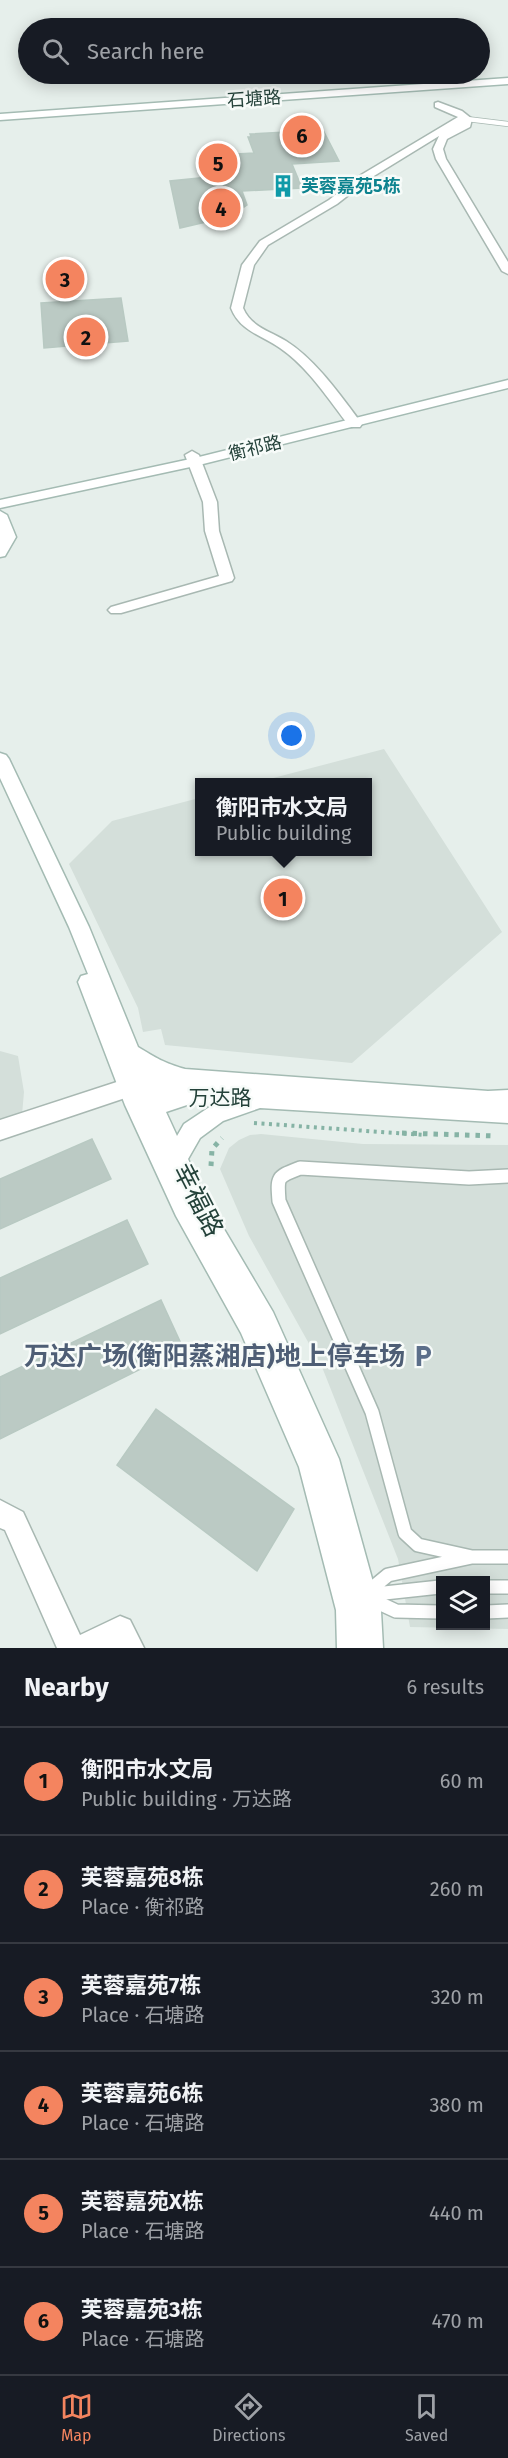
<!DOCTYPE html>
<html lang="en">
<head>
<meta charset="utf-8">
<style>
	body { margin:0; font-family:"Fira Sans","Noto Sans SC",sans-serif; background:#242831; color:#f1f3f6 }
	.controls { position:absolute; right:18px; bottom:18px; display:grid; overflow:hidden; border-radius:0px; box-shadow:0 3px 15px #0003 }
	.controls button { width:54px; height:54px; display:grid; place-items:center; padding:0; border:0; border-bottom:2px solid #363941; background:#171b24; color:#f1f3f6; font:30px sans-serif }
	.you { position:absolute; left:292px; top:736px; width:21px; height:21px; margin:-15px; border:4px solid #fff; border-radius:50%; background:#1a73e8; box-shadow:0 0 0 9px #1a73e833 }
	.badge { display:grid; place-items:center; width:39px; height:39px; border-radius:50%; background:#f4845f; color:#111; font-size:20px; font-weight:700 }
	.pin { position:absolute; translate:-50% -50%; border:3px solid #fff; box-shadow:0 2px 6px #0006 }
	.popup { position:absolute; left:195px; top:778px; width:177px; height:78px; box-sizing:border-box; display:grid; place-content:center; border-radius:0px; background:#171b24; filter:drop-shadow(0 2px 4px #0005); font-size:20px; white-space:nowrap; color:#9ea1a6 }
	.popup b { font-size:22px; color:#f1f3f6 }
	.popup::after { content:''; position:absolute; left:50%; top:100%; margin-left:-12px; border:12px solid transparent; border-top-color:#171b24 }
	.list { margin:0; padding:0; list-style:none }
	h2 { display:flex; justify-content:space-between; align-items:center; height:78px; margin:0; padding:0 24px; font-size:26px }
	h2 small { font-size:20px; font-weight:400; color:#9ea1a6 }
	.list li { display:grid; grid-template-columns:39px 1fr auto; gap:18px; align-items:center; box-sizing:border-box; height:108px; padding:0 24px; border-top:2px solid #363941 }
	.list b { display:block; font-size:22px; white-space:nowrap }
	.list p { margin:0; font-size:20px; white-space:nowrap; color:#9ea1a6 }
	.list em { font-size:20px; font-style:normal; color:#9ea1a6 }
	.icon { flex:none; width:33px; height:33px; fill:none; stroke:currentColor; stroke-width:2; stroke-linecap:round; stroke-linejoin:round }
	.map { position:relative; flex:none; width:508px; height:1648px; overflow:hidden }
	.search { position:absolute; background:#171b24; box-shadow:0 3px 15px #0003; left:18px; right:18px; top:18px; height:66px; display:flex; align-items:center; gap:15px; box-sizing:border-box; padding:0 21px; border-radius:33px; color:#9ea1a6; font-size:22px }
	.sheet { height:726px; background:#171b24 }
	nav { display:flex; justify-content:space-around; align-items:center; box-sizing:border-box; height:84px; border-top:2px solid #363941; background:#171b24; font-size:16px; color:#9ea1a6 }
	nav a { display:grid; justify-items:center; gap:3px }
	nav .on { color:#f4845f }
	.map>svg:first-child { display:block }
	.built { fill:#d4dfda; fill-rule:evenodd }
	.building { fill:#bbcac4; stroke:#b8c9c2; stroke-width:1.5 }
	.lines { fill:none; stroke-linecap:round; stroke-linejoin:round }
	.lane-far1-casing { stroke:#a8b8b2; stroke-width:6 }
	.lane-casing { stroke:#a8b8b2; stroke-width:16 }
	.street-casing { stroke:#a8b8b2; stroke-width:3 }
	.secondary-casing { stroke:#a4bbb3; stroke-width:3 }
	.path-far1 { stroke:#86b3a5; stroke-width:4; stroke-dasharray:3 4.5; stroke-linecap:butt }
	.path { stroke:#86b3a5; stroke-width:5; stroke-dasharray:4.5 6; stroke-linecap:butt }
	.lane-far1 { stroke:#fff; stroke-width:4.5 }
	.lane { stroke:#fff; stroke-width:13 }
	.street { fill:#fff; fill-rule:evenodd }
	.secondary { fill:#fff; fill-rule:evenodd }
	.labels { text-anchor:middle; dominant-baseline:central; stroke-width:5; stroke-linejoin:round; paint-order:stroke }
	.far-street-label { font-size:18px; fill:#24423a; stroke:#f7fbf9 }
	.far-culture-label { font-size:18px; font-weight:bold; fill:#0d838f; stroke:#f7fbf9; text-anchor:start }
	.street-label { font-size:21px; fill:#24423a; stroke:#f7fbf9 }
	.near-street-label { font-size:26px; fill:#24423a; stroke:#f7fbf9 }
	.near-service-label { font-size:26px; font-weight:bold; fill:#4e5e75; stroke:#f7fbf9; text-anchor:end }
</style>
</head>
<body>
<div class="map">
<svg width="508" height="1648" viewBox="0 0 508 1648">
	<rect width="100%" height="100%" fill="#e6efeb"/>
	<path class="built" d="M384 749 502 932 352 1063 165 1045 161 1029 143 1032 138 1008 69 864 112 821 199 798V852H367V782H258Z
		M0 1051 18 1056 24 1092 22 1115 0 1121Z
		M261 1134 363 1144 508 1145V1629L410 1627 398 1559 322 1367 249 1236 220 1169 229 1148 239 1140 250 1135ZM440 1580H486V1626H440Z"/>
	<path class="building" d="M323 130 339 161 292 164 302 188 242 191 247 205 241 209 206 222 180 228 170 181 209 177 202 156 254 153 248 137H251L250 134Z
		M121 298 128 341 44 348 41 303Z
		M92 1139 111 1179 0 1229V1179Z
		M127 1220 148 1264 0 1334V1278Z
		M161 1300 183 1348 0 1439V1377Z
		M156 1409 294 1509 257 1571 117 1465Z"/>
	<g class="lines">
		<g class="lane-far1-casing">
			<path id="lane-far1" d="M467 119 508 124"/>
		</g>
		<g class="lane-casing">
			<path id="lane" d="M472 1557 418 1545 405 1533 372 1412 279 1201C277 1176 277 1177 300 1168L469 1178 508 1176
				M486 1587H508
				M365 1594 388 1575 472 1557H508
				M366 1595 440 1587
				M368 1598 396 1611 440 1612
				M486 1612 508 1611"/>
		</g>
		<g class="street-casing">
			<path id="street" d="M438 102 462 111 472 119 470 127 447 139 443 149 446 159 508 262V274L502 271 436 159 433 149 439 136 369 179 337 204 268 245 254 265 243 308C251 327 270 331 286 341 316 360 341 396 362 424L360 427H350C329 400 308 367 280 348 261 335 240 331 231 308L242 265 260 241 329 200 361 175 458 117 435 107V103Z
				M192 451 199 455 217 502 219 531 234 578 232 581 121 613H111L108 610 111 607 219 576 205 531 203 502 185 455Z
				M129 1078 137 1080 140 1087 137 1094 0 1140V1120Z
				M0 1500 23 1512 80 1635 120 1616 130 1620 144 1648H57L5 1530 0 1528Z"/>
		</g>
		<g class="secondary-casing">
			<path id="secondary" d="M508 78V84L0 120V114Z
				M508 380V388L195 466 0 508V500L195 458Z
				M0 511 7 515 16 537 5 556 0 557Z
				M0 753 6 755 9 759 89 927 138 1047C156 1058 164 1063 185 1069L488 1091 508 1090V1123L260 1108 223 1121 200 1138 188 1159 205 1197 273 1312 339 1459 381 1611 383 1648H337L336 1610 299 1467 241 1333 176 1216 125 1105 78 982 81 976 88 974 69 927 0 778ZM190 1104 211 1106 184 1124 177 1136 166 1112Z"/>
		</g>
		<path class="path-far1" d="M254 1123 424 1135"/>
		<path class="path" d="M402 1133 495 1136
			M211 1166 212 1149 222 1138"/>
		<use href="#lane-far1" class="lane-far1"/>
		<use href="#lane" class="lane"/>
		<use href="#street" class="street"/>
		<use href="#secondary" class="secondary"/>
	</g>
	<defs>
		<g id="building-bare" transform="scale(1.8)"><path d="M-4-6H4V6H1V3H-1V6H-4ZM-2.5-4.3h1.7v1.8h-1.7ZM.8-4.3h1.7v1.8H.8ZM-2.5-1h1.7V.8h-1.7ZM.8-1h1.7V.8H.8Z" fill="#0f9aa8" stroke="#f7fbf9" stroke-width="2.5" paint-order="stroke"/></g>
		<g id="parking-bare" transform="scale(1.8)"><path d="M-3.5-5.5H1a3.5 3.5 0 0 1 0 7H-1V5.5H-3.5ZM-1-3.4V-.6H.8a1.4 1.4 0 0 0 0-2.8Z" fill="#5c6f8a" stroke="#f7fbf9" stroke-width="2.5" paint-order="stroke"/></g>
	</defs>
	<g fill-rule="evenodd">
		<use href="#building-bare" x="283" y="186"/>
		<use href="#parking-bare" x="423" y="1356"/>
	</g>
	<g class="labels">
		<g class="far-street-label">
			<text transform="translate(254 99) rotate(-4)">石塘路</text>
			<text transform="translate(255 448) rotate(-14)">衡祁路</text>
		</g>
		<g class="far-culture-label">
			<text x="301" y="186">芙蓉嘉苑5栋</text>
		</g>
		<g class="street-label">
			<text x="220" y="1098">万达路</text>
		</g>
		<g class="near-street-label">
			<text transform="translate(198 1200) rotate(63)">幸福路</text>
		</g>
		<g class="near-service-label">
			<text x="405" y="1356">万达广场(衡阳蒸湘店)地上停车场</text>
		</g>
	</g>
</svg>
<div class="controls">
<button><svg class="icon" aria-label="layers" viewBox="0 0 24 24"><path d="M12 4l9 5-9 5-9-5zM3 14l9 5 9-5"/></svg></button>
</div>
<div class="you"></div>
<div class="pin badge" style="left:283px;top:898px">1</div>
<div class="popup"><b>衡阳市水文局</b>Public building</div>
<div class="pin badge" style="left:86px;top:337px">2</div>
<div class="pin badge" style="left:65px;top:279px">3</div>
<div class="pin badge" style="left:221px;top:208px">4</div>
<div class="pin badge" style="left:218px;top:163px">5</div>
<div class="pin badge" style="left:302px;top:135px">6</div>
<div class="search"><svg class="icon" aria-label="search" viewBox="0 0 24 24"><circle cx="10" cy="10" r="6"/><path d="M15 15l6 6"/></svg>Search here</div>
</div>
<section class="sheet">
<h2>Nearby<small>6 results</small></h2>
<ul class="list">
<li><span class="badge">1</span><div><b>衡阳市水文局</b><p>Public building · 万达路</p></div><em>60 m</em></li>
<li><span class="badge">2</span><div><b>芙蓉嘉苑8栋</b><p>Place · 衡祁路</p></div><em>260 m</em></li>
<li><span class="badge">3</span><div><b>芙蓉嘉苑7栋</b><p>Place · 石塘路</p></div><em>320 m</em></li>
<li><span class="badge">4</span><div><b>芙蓉嘉苑6栋</b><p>Place · 石塘路</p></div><em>380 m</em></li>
<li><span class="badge">5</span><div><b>芙蓉嘉苑X栋</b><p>Place · 石塘路</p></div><em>440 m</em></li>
<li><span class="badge">6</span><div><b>芙蓉嘉苑3栋</b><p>Place · 石塘路</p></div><em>470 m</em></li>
</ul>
</section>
<nav>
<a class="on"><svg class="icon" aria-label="map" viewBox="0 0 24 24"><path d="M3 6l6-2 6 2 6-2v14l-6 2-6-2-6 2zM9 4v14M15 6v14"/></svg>Map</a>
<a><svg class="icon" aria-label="directions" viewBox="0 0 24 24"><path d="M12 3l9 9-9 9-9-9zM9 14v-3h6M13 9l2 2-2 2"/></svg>Directions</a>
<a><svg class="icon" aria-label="saved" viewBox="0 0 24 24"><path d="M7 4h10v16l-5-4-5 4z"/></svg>Saved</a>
</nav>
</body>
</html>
